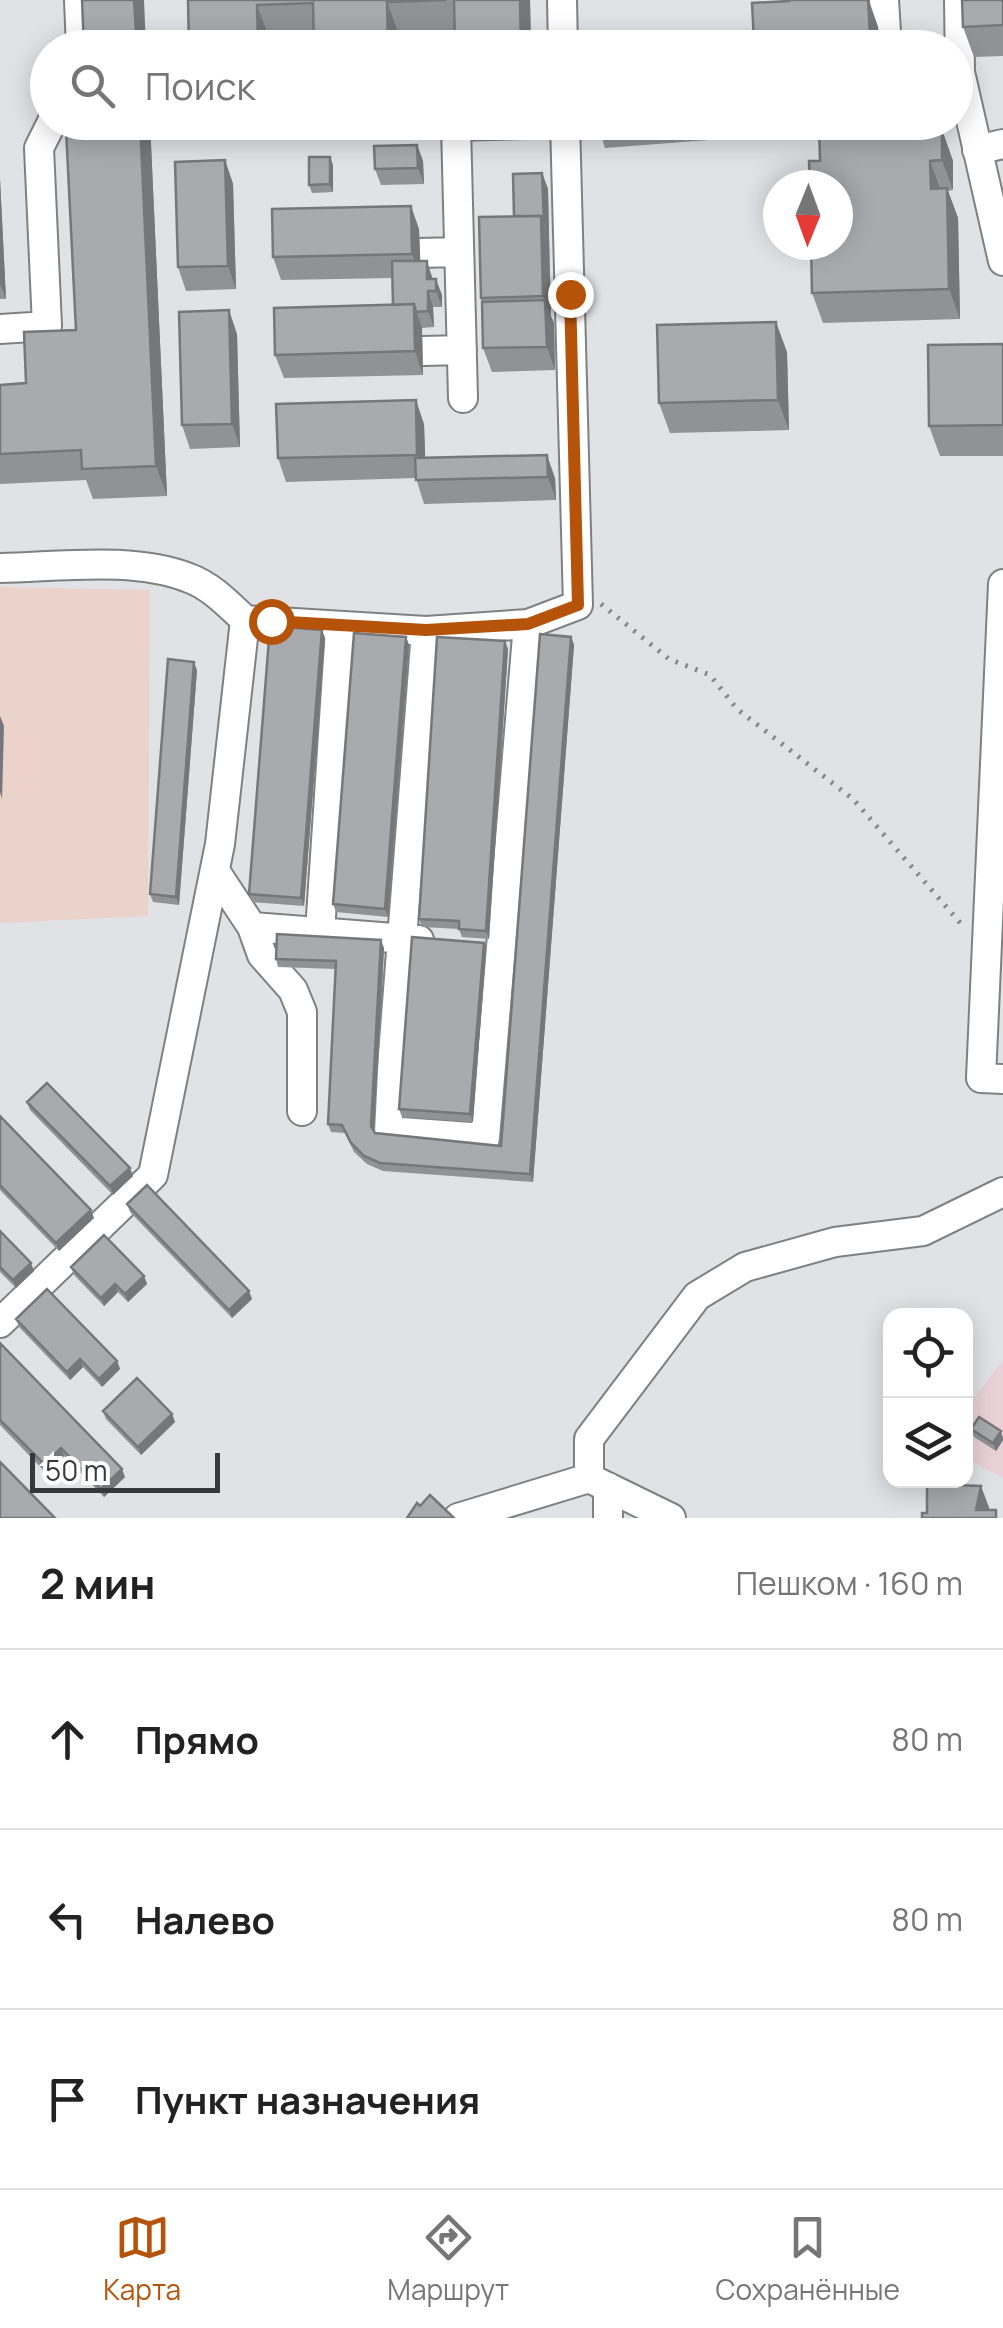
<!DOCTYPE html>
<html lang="ru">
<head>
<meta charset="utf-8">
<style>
	body { margin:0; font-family:Manrope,sans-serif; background:#f2f2f2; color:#222 }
	.controls { position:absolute; right:30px; bottom:30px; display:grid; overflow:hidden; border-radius:20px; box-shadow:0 5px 25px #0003 }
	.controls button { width:90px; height:90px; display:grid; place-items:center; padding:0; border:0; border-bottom:2px solid #e0e0e0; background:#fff; color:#222; font:50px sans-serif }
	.compass { position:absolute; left:763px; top:170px; width:90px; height:90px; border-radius:50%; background:#fff; box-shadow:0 5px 25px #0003; rotate:181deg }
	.scale { position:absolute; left:30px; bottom:25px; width:190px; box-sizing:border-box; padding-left:10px; border:5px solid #37383a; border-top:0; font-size:28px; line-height:35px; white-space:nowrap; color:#37383a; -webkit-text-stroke:8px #fff; paint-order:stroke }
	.stop { position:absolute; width:30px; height:30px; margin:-22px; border:8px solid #b45309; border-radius:50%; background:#fff }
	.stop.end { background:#b45309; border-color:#fff; box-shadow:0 2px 10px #0008 }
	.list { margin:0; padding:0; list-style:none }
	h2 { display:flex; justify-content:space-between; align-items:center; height:130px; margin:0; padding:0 40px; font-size:42px }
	h2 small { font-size:32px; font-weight:400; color:#767676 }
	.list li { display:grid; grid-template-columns:65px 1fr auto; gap:30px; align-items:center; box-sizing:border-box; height:180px; padding:0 40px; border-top:2px solid #e0e0e0 }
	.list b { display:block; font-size:38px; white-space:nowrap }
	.list em { font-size:32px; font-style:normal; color:#767676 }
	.icon { flex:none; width:55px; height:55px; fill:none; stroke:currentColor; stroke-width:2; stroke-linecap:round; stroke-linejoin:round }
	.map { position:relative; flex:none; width:1003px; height:1518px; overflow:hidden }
	.search { position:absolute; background:#fff; box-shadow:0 5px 25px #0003; left:30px; right:30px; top:30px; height:110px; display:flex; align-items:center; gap:25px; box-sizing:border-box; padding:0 35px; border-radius:55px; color:#767676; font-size:38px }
	.sheet { height:670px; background:#fff }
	nav { display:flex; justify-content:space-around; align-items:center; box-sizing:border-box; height:140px; border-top:2px solid #e0e0e0; background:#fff; font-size:28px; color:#767676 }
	nav a { display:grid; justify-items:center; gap:5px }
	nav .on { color:#b45309 }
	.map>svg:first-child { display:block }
	.industrial { fill:#ebd2ca }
	.education { fill:#ead1d8 }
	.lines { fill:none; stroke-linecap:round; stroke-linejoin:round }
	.minor-casing { stroke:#7e8083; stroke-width:32 }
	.path { stroke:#86878a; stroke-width:5; stroke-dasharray:2.5 8; stroke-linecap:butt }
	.minor { stroke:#fff; stroke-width:28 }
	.wall { fill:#909296 }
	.shaded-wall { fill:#76777a }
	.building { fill:#a8aaae; stroke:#76777a; stroke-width:2.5 }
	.route { stroke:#b45309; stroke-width:12 }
</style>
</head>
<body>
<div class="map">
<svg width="1003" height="1518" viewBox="0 0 1003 1518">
	<rect width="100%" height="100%" fill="#e0e2e6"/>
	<path class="industrial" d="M0 587 150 590 148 916 0 923Z"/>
	<path class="education" d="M1003 1360V1478L966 1458V1409Z"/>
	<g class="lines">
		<g class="minor-casing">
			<path id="minor" d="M79 0 81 48
				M562 0 563 48
				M884 0 887 48
				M959 0 960 72 1003 261
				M977 150 1003 144
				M420 253 459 252
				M0 329 47 326 39 148 52 122
				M423 351 462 350
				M463 398 456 126 565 123
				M0 568C59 567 133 556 189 578 211 586 228 604 245 620L220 844 153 1175 0 1323
				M1003 584 981 1078 1003 1079
				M245 620 426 631 528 624 578 605 565 122
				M426 631 387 1131 485 1138 528 624
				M215 871 252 927 419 940
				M252 927 262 955 293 990 302 1012V1111
				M320 932 340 628
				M589 1478 671 1518
				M458 1518 589 1478V1439L697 1296 745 1267 835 1242 923 1231 1003 1192
				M608 1518V1487"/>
		</g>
		<path class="path" d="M601 604 669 659 710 675 737 709 853 799 962 925"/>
		<use href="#minor" class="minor"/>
	</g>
	<path class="wall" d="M188 0H530L531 48 455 30 398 32V48H314V34L268 35V48H189Z
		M789 0H869L878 27 880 48H756L754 41Z
		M1003 0V56L974 57 963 27Z
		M88 122H150L167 496 93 499 86 480 0 484V385L26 383 76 330Z
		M597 122H799L800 133 605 148Z
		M819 122H924V131L942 130 953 161V190L948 191 958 218 960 319 823 323 812 293 820 161Z
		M417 145 423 161 424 184 381 185 375 169Z
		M225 160 233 184 236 289 186 291 178 267Z
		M333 165V192L312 193 309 185Z
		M542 173 548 189 551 316 554 323 555 370 492 372 483 348 481 298 514 216Z
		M0 179 6 299H0Z
		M419 229 420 261 432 277 442 295V307H433L434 327 422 328 423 375 284 378 275 355 393 305 392 278 281 280 273 257Z
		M237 334 240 447 190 449 182 425Z
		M1003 344V456H940L929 426Z
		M787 352 789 430 670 433 659 403Z
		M424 424 425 458 555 478 556 500 424 504 416 478 286 482 278 458Z
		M322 630 325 638 304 906 252 902 249 894Z
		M406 637 409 645 388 917 336 912 333 904Z
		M571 637 574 645 533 1182 383 1171 367 1164 354 1152 345 1133 331 1132 328 1124 336 969 278 967 276 959 384 948 375 1133 501 1146Z
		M508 649 489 939 462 937 459 929 422 927 419 919Z
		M197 670 179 905 153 902 150 894Z
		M484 943 486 951 473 1122 402 1117 399 1109Z
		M27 1102 133 1176 113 1195 30 1110Z
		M0 1116 94 1218 59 1251 0 1190Z
		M127 1204 252 1299 232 1318 130 1212Z
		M0 1231 34 1271 16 1288 0 1272Z
		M71 1267 144 1276 147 1284 128 1302 118 1292 104 1306 74 1275Z
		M16 1319 117 1361 120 1369 102 1387 83 1367 70 1380 19 1327Z
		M0 1343 125 1477 104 1497 64 1456 46 1473 0 1425Z
		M103 1411 172 1414 175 1422 141 1455 106 1419Z
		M971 1429 1003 1436V1440L996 1451 974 1437Z"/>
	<path class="shaded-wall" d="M134 0H144L146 48H137Z
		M520 0H530L531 48H521Z
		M868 0 878 27 880 48H874L870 35Z
		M387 2 398 32V48H388Z
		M257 5 268 35V48H258Z
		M140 122H150L167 496 156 466Z
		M913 122H924V161L913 131Z
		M942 130 953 161V190L942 160Z
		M417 145 423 161 424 184 418 168Z
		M330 157 333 165V192L330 184Z
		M225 160 233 184 236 289 228 266Z
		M930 161 941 191 931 189Z
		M542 173 548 189 549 239 544 223Z
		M0 179 6 299 0 284Z
		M947 188 958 218 960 319 949 289Z
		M411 206 419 229 421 277 412 254Z
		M541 216 549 239 551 316 554 323 555 370 547 347 545 303 543 296Z
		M427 261 432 277 433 291 427 279Z
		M436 279 442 295V307L436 291Z
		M428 291 433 307 434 327 428 311Z
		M414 304 422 328 423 375 415 351Z
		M229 310 237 334 240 447 232 424Z
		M776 322 787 352 789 430 778 400Z
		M416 400 424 424 426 478 417 455Z
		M547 455 555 478 556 500 548 477Z
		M322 630 325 638 304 906 301 898Z
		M406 637 409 645 388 917 385 909Z
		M571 637 574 645 533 1182 530 1174Z
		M505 641 508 649 489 939 486 931Z
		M194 662 197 670 179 905 176 897Z
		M0 716 4 726 2 799 0 792Z
		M381 940 384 948 374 1134 371 1126Z
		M484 943 486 951 473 1122 470 1114Z
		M130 1168 133 1176 113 1195 110 1186Z
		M91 1210 94 1218 59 1251 56 1243Z
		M31 1263 34 1271 16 1288 13 1280Z
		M144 1276 147 1284 128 1302 125 1294Z
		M115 1284 118 1292 104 1306 101 1298Z
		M249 1291 252 1299 232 1318 229 1310Z
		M80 1359 83 1367 70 1380 67 1372Z
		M117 1361 120 1369 102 1387 99 1379Z
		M172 1414 175 1422 141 1455 138 1447Z
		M1001 1431 1003 1440 996 1451 993 1443Z
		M61 1448 64 1456 46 1473 44 1464Z
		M122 1469 125 1477 104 1497 101 1489Z
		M981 1486 993 1518 976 1510Z"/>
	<path class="building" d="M82 0H134L137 48H84Z
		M188 0H446L387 2 388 48H314L313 3 257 5 258 48H189Z
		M454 0H520L521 48H455Z
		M789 0H868L870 35 754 41 752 3 789 1Z
		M962 0H1003V25L963 27Z
		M88 122H140L156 466 82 469 81 450 0 454V385L26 383 24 332 76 330 66 129 88 128Z
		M597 122H626L597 125Z
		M819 122H913V131L942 130V160L930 161 931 189 947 188 949 289 812 293 811 245H838V185H810L809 161H820Z
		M417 145 418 168 375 169 374 146Z
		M309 157H330V184L309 185Z
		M225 160 228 266 178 267 175 162Z
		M542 173 544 223 541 216H514L513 174Z
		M411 206 412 254 273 257 272 209Z
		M541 216 543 296 481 298 479 217Z
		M392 261H427V279H436V291H428V311L416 312 414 304 393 305Z
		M545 300 547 347 483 348 482 302Z
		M414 304 415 351 275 355 274 308Z
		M229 310 232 424 182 425 179 312Z
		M776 322 778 400 659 403 657 325Z
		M1003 344V425L929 426 928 345Z
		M416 400 417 455 278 458 276 404Z
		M547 455 548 477 416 480 415 458Z
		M270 626 322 630 301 898 249 894Z
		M354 633 406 637 385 909 333 904Z
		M540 634 571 637 530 1174 380 1163 364 1156 351 1143 342 1125 328 1124 336 961 276 959 277 934 381 940 371 1126 375 1133 501 1146Z
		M437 637 505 641 486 931 459 929V921L419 919Z
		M168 659 194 662 176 897 150 894Z
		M412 937 484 943 470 1114 399 1109Z
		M47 1083 130 1168 110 1186 27 1102Z
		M0 1116 91 1210 56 1243 0 1185Z
		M147 1185 249 1291 229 1310 127 1204Z
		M0 1231 31 1263 13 1280 0 1267Z
		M104 1235 144 1276 125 1294 115 1284 101 1298 71 1267Z
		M47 1289 117 1361 99 1379 80 1359 67 1372 16 1319Z
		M0 1343 122 1469 101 1489 61 1448 44 1464 0 1420Z
		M137 1378 172 1414 138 1447 103 1411Z
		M979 1417 1001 1431 993 1443 971 1429Z
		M0 1462 55 1518H0Z
		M927 1484 981 1486 976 1510H996V1518H922V1513H927Z
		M430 1495 454 1518H407L417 1503 420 1506Z"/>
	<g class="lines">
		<path class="route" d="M271 621 426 630 528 624 578 605 570 294"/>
	</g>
</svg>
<div class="controls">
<button><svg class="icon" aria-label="locate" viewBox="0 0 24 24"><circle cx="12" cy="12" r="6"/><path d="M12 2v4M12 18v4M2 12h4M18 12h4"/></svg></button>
<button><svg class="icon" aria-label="layers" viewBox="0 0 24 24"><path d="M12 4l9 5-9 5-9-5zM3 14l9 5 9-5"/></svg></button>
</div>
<svg class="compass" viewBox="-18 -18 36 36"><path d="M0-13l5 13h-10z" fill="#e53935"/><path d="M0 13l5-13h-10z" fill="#767676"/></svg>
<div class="scale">50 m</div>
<div class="stop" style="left:271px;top:621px"></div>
<div class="stop end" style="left:570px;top:294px"></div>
<div class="search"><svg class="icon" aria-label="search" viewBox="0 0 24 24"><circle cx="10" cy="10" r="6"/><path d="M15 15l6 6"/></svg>Поиск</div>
</div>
<section class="sheet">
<h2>2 мин<small>Пешком · 160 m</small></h2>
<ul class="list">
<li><svg class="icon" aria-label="ahead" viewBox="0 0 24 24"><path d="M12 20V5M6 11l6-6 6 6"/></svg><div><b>Прямо</b></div><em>80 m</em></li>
<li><svg class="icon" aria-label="left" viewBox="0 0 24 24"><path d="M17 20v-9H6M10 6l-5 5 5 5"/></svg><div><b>Налево</b></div><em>80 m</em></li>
<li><svg class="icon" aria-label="arrive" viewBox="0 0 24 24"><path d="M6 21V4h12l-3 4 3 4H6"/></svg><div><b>Пункт назначения</b></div></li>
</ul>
</section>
<nav>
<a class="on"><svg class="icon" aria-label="map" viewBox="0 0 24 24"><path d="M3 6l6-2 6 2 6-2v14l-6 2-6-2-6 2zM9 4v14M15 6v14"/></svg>Карта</a>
<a><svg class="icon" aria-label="directions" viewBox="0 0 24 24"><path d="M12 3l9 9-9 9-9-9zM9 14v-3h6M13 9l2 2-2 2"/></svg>Маршрут</a>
<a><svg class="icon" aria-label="saved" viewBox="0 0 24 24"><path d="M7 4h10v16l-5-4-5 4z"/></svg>Сохранённые</a>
</nav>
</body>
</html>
